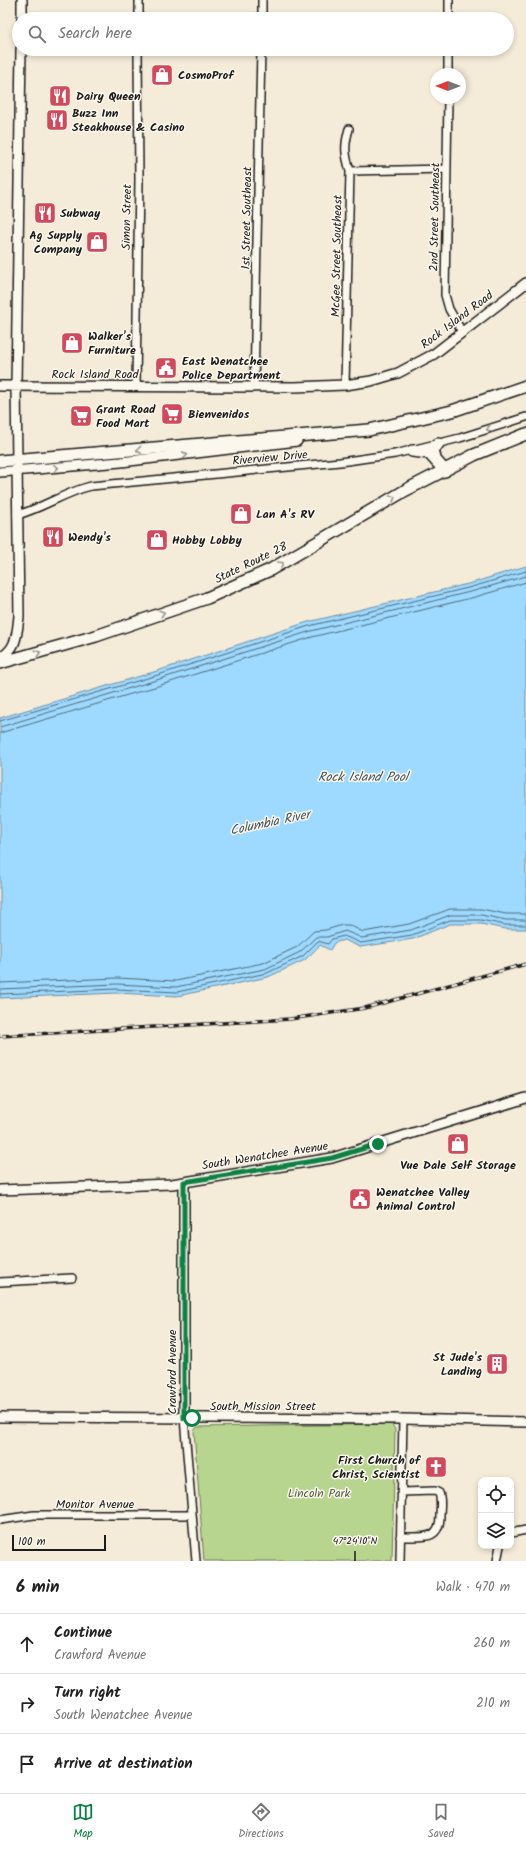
<!DOCTYPE html>
<html lang="en">
<head>
<meta charset="utf-8">
<style>
	body { margin:0; font-family:Kalam,sans-serif; background:#f2f2f2; color:#222 }
	.controls { position:absolute; right:12px; bottom:12px; display:grid; overflow:hidden; border-radius:8px; box-shadow:0 2px 6px #0003 }
	.controls button { width:36px; height:36px; display:grid; place-items:center; padding:0; border:0; border-bottom:1px solid #e0e0e0; background:#fff; color:#222; font:20px sans-serif }
	.compass { position:absolute; left:430px; top:68px; width:36px; height:36px; border-radius:50%; background:#fff; box-shadow:0 2px 6px #0003; rotate:270deg }
	.scale { position:absolute; left:12px; bottom:10px; width:94px; box-sizing:border-box; padding-left:4px; border:2px solid #1c1c1c; border-top:0; font-size:11px; line-height:14px; white-space:nowrap; color:#1c1c1c; -webkit-text-stroke:3px #fbf7ec; paint-order:stroke }
	.stop { position:absolute; width:12px; height:12px; margin:-9px; border:3px solid #0b8043; border-radius:50%; background:#fff }
	.stop.end { background:#0b8043; border-color:#fff; box-shadow:0 1px 4px #0008 }
	.list { margin:0; padding:0; list-style:none }
	h2 { display:flex; justify-content:space-between; align-items:center; height:52px; margin:0; padding:0 16px; font-size:17px }
	h2 small { font-size:13px; font-weight:400; color:#767676 }
	.list li { display:grid; grid-template-columns:26px 1fr auto; gap:12px; align-items:center; box-sizing:border-box; height:60px; padding:0 16px; border-top:1px solid #e0e0e0 }
	.list b { display:block; font-size:15px; white-space:nowrap }
	.list p { margin:0; font-size:13px; white-space:nowrap; color:#767676 }
	.list em { font-size:13px; font-style:normal; color:#767676 }
	.icon { flex:none; width:22px; height:22px; fill:none; stroke:currentColor; stroke-width:2; stroke-linecap:round; stroke-linejoin:round }
	.map { position:relative; flex:none; width:526px; height:1561px; overflow:hidden }
	.search { position:absolute; background:#fff; box-shadow:0 2px 6px #0003; left:12px; right:12px; top:12px; height:44px; display:flex; align-items:center; gap:10px; box-sizing:border-box; padding:0 14px; border-radius:22px; color:#767676; font-size:15px }
	.sheet { height:232px; background:#fff }
	nav { display:flex; justify-content:space-around; align-items:center; box-sizing:border-box; height:56px; border-top:1px solid #e0e0e0; background:#fff; font-size:11px; color:#767676 }
	nav a { display:grid; justify-items:center; gap:2px }
	nav .on { color:#0b8043 }
	.map>svg:first-child { display:block }
	.green { fill:#b7d58e; stroke:#6a7855 }
	.water { fill:#9edaff; stroke:#6a8ea4 }
	.lines { fill:none; stroke-linecap:round; stroke-linejoin:round }
	.shore { stroke:#506877; stroke-width:1 }
	.minor-casing { stroke:#1c1c1c; stroke-width:10 }
	.major-casing { stroke:#1c1c1c; stroke-width:12 }
	.highway-casing { stroke:#1c1c1c; stroke-width:14 }
	.minor { stroke:#fbf7ec; stroke-width:7 }
	.major { stroke:#fbf7ec; stroke-width:9 }
	.highway { stroke:#fbf7ec; stroke-width:11 }
	.rail-casing { stroke:#1c1c1c; stroke-width:3.5 }
	.rail { stroke:#fbf7ec; stroke-width:2; stroke-dasharray:6; stroke-linecap:butt }
	.oneway { stroke:#97948e }
	.route { stroke:#0b8043; stroke-width:5 }
	.ticks { fill:none; stroke:#1c1c1c; stroke-width:1.5 }
	.labels { text-anchor:middle; dominant-baseline:central; stroke-width:3; stroke-linejoin:round; paint-order:stroke }
	.poi-label { font-size:12px; font-weight:bold; fill:#1c1c1c; stroke:#fbf7ec; text-anchor:start }
	.street-label { font-size:12px; fill:#1c1c1c; stroke:#fbf7ec }
	.park-label { font-size:12px; fill:#525d44; stroke:#fbf7ec }
	.water-label { font-size:13px; font-style:italic; fill:#435560; stroke:#fbf7ec }
	.ticks-label { font-size:10px; text-anchor:middle; fill:#1c1c1c; stroke:#fbf7ec; stroke-width:3; stroke-linejoin:round; paint-order:stroke }
</style>
</head>
<body>
<div class="map">
<svg width="526" height="1561" viewBox="0 0 526 1561">
	<rect width="100%" height="100%" fill="#f5ebd9"/>
	<filter id="ink" filterUnits="userSpaceOnUse"><feTurbulence type="fractalNoise" baseFrequency=".025" numOctaves="2"/><feDisplacementMap in="SourceGraphic" scale="8" xChannelSelector="R" yChannelSelector="G"/><feConvolveMatrix kernelMatrix="1 2 1 2 8 2 1 2 1" color-interpolation-filters="sRGB"/></filter>
	<g filter="url(#ink)">
		<path class="green" d="M391 1424 395 1429 392 1561H204L194 1431 197 1427Z"/>
		<path class="water" d="M526 566V929H505L481 924H450L413 939 360 947 344 940 334 943 330 950 320 945 305 960 268 977 177 996 117 993 0 998V718L157 671 308 622 472 583Z"/>
		<g class="lines">
			<path class="shore" d="M0 721 158 675 309 626 472 587 526 571
				M0 727 160 679 311 631 474 591 526 576
				M0 733 161 685 312 637 475 597 526 582
				M0 983 117 978 176 981 263 963 297 947 314 931 326 930 342 925H349L363 932 409 924 450 909H481L506 914H526
				M0 989 117 984 176 987 265 969 300 952 316 937H327L345 931 362 938 411 930 450 915H481L506 920H526
				M0 994 117 989 177 992 267 973 303 956 318 941 328 944 332 939 344 936 361 943 412 935 450 920H481L505 925H526"/>
			<g class="minor-casing">
				<path id="minor" d="M139 19V0
					M262 19V0
					M449 19V0
					M448 74V49
					M448 98 445 295 449 309 462 332
					M350 171 447 169
					M345 385 350 171C345 154 344 146 349 129
					M136 386 139 180 138 49
					M254 387 261 49
					M17 515C43 508 65 492 91 486L340 462 395 454 460 438 526 417
					M0 1282 72 1278
					M184 1418 196 1561
					M0 1520 34 1515H191
					M511 1533 526 1530
					M400 1537C421 1536 440 1542 440 1516 440 1508 442 1500 439 1493L435 1491 401 1492
					M400 1561 403 1419
					M497 1561 500 1546"/>
			</g>
			<g class="major-casing">
				<path id="major" d="M22 19V0
					M0 386 295 387 345 385 371 381 398 373 434 354 526 283
					M0 472 121 462 297 441
					M0 658C17 649 17 634 19 616L16 386 21 49
					M184 1182V1418
					M0 1190 172 1184 332 1158 526 1098
					M0 1417 403 1419 526 1422"/>
			</g>
			<g class="highway-casing">
				<path id="highway" d="M412 451 429 453 445 471
					M435 458 433 450 438 444
					M0 461 369 430 452 411 526 386
					M0 663 96 636 207 598 270 570 406 490 474 455 526 434"/>
			</g>
			<use href="#minor" class="minor"/>
			<use href="#major" class="major"/>
			<use href="#highway" class="highway"/>
			<g class="rail-casing">
				<path id="rail" d="M0 1036 290 1019 365 1008 526 964"/>
			</g>
			<use href="#rail" class="rail"/>
		</g>
		<defs><path id="oneway-chevron" d="M-2-3.5L2.5 0L-2 3.5" fill="none" stroke-width="1.6" stroke-linecap="round" stroke-linejoin="round"/></defs>
		<g class="oneway">
			<use href="#oneway-chevron" transform="translate(489 429) rotate(161)"/>
			<use href="#oneway-chevron" transform="translate(139 450) rotate(175)"/>
			<use href="#oneway-chevron" transform="translate(185 455) rotate(-7)"/>
			<use href="#oneway-chevron" transform="translate(56 468) rotate(-5)"/>
			<use href="#oneway-chevron" transform="translate(393 498) rotate(-31)"/>
			<use href="#oneway-chevron" transform="translate(281 564) rotate(-30)"/>
			<use href="#oneway-chevron" transform="translate(162 613) rotate(-19)"/>
			<use href="#oneway-chevron" transform="translate(38 653) rotate(-17)"/>
		</g>
	</g>
	<g class="lines" filter="url(#ink)">
		<path class="route" d="M192 1418H184V1182L332 1158 378 1144"/>
	</g>
	<path class="ticks" d="M355 1551V1561"/>
	<defs>
		<g id="shop-square" transform="scale(1.15)"><rect x="-9" y="-9" width="18" height="18" rx="4" fill="#d1495b" stroke="#fbf7ec"/><path d="M-5-2.5h2.3a2.7 3.5 0 0 1 5.4 0H5L5.5 6h-11ZM-1.5-2.5h3a1.5 2.3 0 0 0-3 0Z" fill="#fff"/></g>
		<g id="restaurant-square" transform="scale(1.15)"><rect x="-9" y="-9" width="18" height="18" rx="4" fill="#d1495b" stroke="#fbf7ec"/><path d="M-5-6h1v4h1v-4h1v4h1v-4h1v5L-1.5 .5V6h-2V.5L-5-1ZM5-6V6H3V1.5H1.5Q1.5-4 5-6Z" fill="#fff"/></g>
		<g id="civic-square" transform="scale(1.15)"><rect x="-9" y="-9" width="18" height="18" rx="4" fill="#d1495b" stroke="#fbf7ec"/><path d="M-.6-6.5H3V-4.5H.6V-3L4-1V1h2V6H-6V1h2V-1L-.6-3ZM-1.2 2.5V6h2.4V2.5Z" fill="#fff"/></g>
		<g id="supermarket-square" transform="scale(1.15)"><rect x="-9" y="-9" width="18" height="18" rx="4" fill="#d1495b" stroke="#fbf7ec"/><path d="M-6-5.5h2.5l.6 2H6L4.5 2H-2.5L-4.4-4H-6ZM-1.5 3.2a1.3 1.3 0 1 0 .1 0ZM3 3.2a1.3 1.3 0 1 0 .1 0Z" fill="#fff"/></g>
		<g id="building-square" transform="scale(1.15)"><rect x="-9" y="-9" width="18" height="18" rx="4" fill="#d1495b" stroke="#fbf7ec"/><path d="M-4-6H4V6H1V3H-1V6H-4ZM-2.5-4.3h1.7v1.8h-1.7ZM.8-4.3h1.7v1.8H.8ZM-2.5-1h1.7V.8h-1.7ZM.8-1h1.7V.8H.8Z" fill="#fff"/></g>
		<g id="church-square" transform="scale(1.15)"><rect x="-9" y="-9" width="18" height="18" rx="4" fill="#d1495b" stroke="#fbf7ec"/><path d="M-1.2-6h2.4v3.5h3.3v2.4h-3.3V6h-2.4V-.1h-3.3v-2.4h3.3Z" fill="#fff"/></g>
	</defs>
	<g fill-rule="evenodd">
		<use href="#shop-square" x="162" y="75"/>
		<use href="#restaurant-square" x="60" y="96"/>
		<use href="#restaurant-square" x="57" y="120"/>
		<use href="#restaurant-square" x="45" y="213"/>
		<use href="#shop-square" x="97" y="242"/>
		<use href="#shop-square" x="72" y="343"/>
		<use href="#civic-square" x="166" y="368"/>
		<use href="#supermarket-square" x="172" y="414"/>
		<use href="#supermarket-square" x="81" y="416"/>
		<use href="#shop-square" x="241" y="514"/>
		<use href="#restaurant-square" x="53" y="537"/>
		<use href="#shop-square" x="157" y="540"/>
		<use href="#shop-square" x="458" y="1144"/>
		<use href="#civic-square" x="360" y="1199"/>
		<use href="#building-square" x="497" y="1364"/>
		<use href="#church-square" x="436" y="1467"/>
	</g>
	<g class="labels">
		<g class="poi-label">
			<text x="178" y="75">CosmoProf</text>
			<text x="76" y="96">Dairy Queen</text>
			<text x="72" y="113">Buzz Inn<tspan x="72" dy="14">Steakhouse &amp; Casino</tspan></text>
			<text x="60" y="213">Subway</text>
			<text x="82" y="235" text-anchor="end">Ag Supply<tspan x="82" dy="14">Company</tspan></text>
			<text x="88" y="336">Walker's<tspan x="88" dy="14">Furniture</tspan></text>
			<text x="182" y="361">East Wenatchee<tspan x="182" dy="14">Police Department</tspan></text>
			<text x="96" y="409">Grant Road<tspan x="96" dy="14">Food Mart</tspan></text>
			<text x="188" y="414">Bienvenidos</text>
			<text x="256" y="514">Lan A's RV</text>
			<text x="68" y="537">Wendy's</text>
			<text x="172" y="540">Hobby Lobby</text>
			<text x="458" y="1165" text-anchor="middle">Vue Dale Self Storage</text>
			<text x="376" y="1192">Wenatchee Valley<tspan x="376" dy="14">Animal Control</tspan></text>
			<text x="482" y="1357" text-anchor="end">St Jude's<tspan x="482" dy="14">Landing</tspan></text>
			<text x="420" y="1460" text-anchor="end">First Church of<tspan x="420" dy="14">Christ, Scientist</tspan></text>
		</g>
		<g class="street-label">
			<text transform="translate(127 217) rotate(-89)">Simon Street</text>
			<text transform="translate(435 217) rotate(-89)">2nd Street Southeast</text>
			<text transform="translate(247 218) rotate(-89)">1st Street Southeast</text>
			<text transform="translate(337 256) rotate(-89)">McGee Street Southeast</text>
			<text transform="translate(457 320) rotate(-37)">Rock Island Road</text>
			<text x="95" y="374">Rock Island Road</text>
			<text transform="translate(270 458) rotate(-5)">Riverview Drive</text>
			<text transform="translate(251 563) rotate(-26)">State Route 28</text>
			<text transform="translate(265 1156) rotate(-9)">South Wenatchee Avenue</text>
			<text transform="translate(172 1372) rotate(-90)">Crawford Avenue</text>
			<text x="263" y="1406">South Mission Street</text>
			<text x="95" y="1504">Monitor Avenue</text>
		</g>
		<g class="park-label">
			<text x="319" y="1493">Lincoln Park</text>
		</g>
		<g class="water-label">
			<text x="363" y="777">Rock Island Pool</text>
			<text transform="translate(270 823) rotate(-12)">Columbia River</text>
		</g>
	</g>
	<g class="ticks-label">
		<text x="355" y="1544">47°24'10"N</text>
	</g>
</svg>
<div class="controls">
<button><svg class="icon" aria-label="locate" viewBox="0 0 24 24"><circle cx="12" cy="12" r="6"/><path d="M12 2v4M12 18v4M2 12h4M18 12h4"/></svg></button>
<button><svg class="icon" aria-label="layers" viewBox="0 0 24 24"><path d="M12 4l9 5-9 5-9-5zM3 14l9 5 9-5"/></svg></button>
</div>
<svg class="compass" viewBox="-18 -18 36 36"><path d="M0-13l5 13h-10z" fill="#e53935"/><path d="M0 13l5-13h-10z" fill="#767676"/></svg>
<div class="scale">100 m</div>
<div class="stop" style="left:192px;top:1418px"></div>
<div class="stop end" style="left:378px;top:1144px"></div>
<div class="search"><svg class="icon" aria-label="search" viewBox="0 0 24 24"><circle cx="10" cy="10" r="6"/><path d="M15 15l6 6"/></svg>Search here</div>
</div>
<section class="sheet">
<h2>6 min<small>Walk · 470 m</small></h2>
<ul class="list">
<li><svg class="icon" aria-label="ahead" viewBox="0 0 24 24"><path d="M12 20V5M6 11l6-6 6 6"/></svg><div><b>Continue</b><p>Crawford Avenue</p></div><em>260 m</em></li>
<li><svg class="icon" aria-label="right" viewBox="0 0 24 24"><path d="M7 20v-9h11M14 6l5 5-5 5"/></svg><div><b>Turn right</b><p>South Wenatchee Avenue</p></div><em>210 m</em></li>
<li><svg class="icon" aria-label="arrive" viewBox="0 0 24 24"><path d="M6 21V4h12l-3 4 3 4H6"/></svg><div><b>Arrive at destination</b></div></li>
</ul>
</section>
<nav>
<a class="on"><svg class="icon" aria-label="map" viewBox="0 0 24 24"><path d="M3 6l6-2 6 2 6-2v14l-6 2-6-2-6 2zM9 4v14M15 6v14"/></svg>Map</a>
<a><svg class="icon" aria-label="directions" viewBox="0 0 24 24"><path d="M12 3l9 9-9 9-9-9zM9 14v-3h6M13 9l2 2-2 2"/></svg>Directions</a>
<a><svg class="icon" aria-label="saved" viewBox="0 0 24 24"><path d="M7 4h10v16l-5-4-5 4z"/></svg>Saved</a>
</nav>
</body>
</html>
